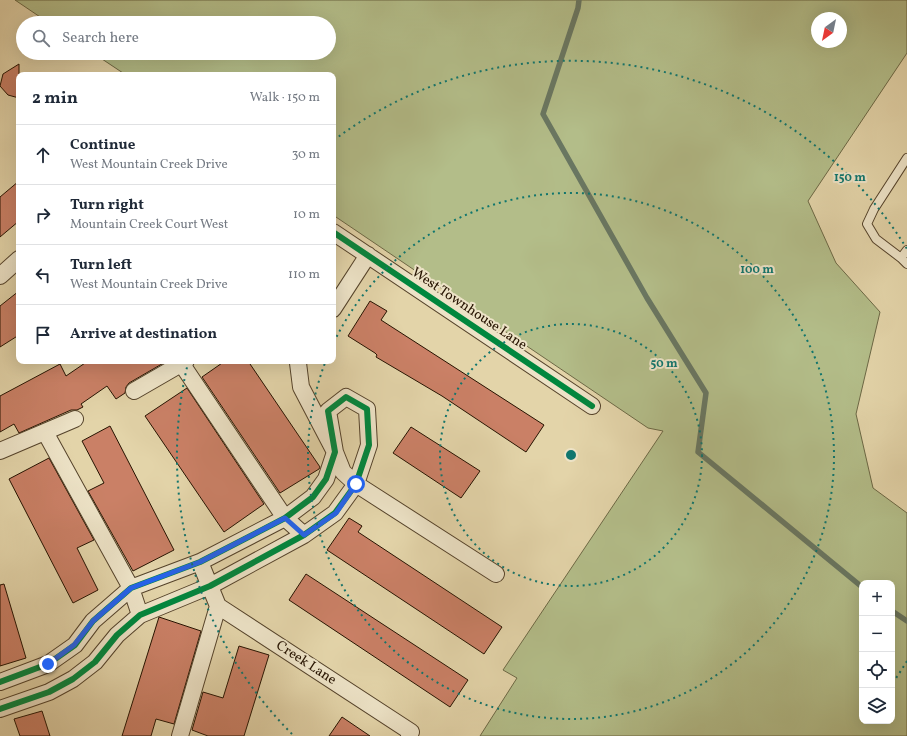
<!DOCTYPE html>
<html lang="en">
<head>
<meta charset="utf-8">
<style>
	body { margin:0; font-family:Vollkorn,serif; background:#f6f6f7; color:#1f2937 }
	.controls { position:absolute; right:12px; bottom:12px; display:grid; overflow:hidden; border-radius:8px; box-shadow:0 4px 16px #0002 }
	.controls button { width:36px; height:36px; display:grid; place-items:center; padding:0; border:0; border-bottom:1px solid #e0e1e3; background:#fff; color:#1f2937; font:20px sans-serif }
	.compass { position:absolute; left:811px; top:12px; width:36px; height:36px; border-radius:50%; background:#fff; box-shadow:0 4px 16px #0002; rotate:213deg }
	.stop { position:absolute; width:12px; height:12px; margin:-9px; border:3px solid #2563eb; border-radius:50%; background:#fff }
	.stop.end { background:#2563eb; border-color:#fff; box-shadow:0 1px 4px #0008 }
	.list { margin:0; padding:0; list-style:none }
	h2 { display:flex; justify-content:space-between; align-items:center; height:52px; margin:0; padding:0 16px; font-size:17px }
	h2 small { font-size:13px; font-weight:400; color:#747a83 }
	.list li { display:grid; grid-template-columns:26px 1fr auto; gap:12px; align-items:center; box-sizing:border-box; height:60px; padding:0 16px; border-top:1px solid #e0e1e3 }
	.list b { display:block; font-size:15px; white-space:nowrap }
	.list p { margin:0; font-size:13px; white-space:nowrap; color:#747a83 }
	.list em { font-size:13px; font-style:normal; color:#747a83 }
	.icon { flex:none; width:22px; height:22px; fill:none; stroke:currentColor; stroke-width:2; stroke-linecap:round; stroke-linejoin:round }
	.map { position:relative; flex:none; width:907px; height:736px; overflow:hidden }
	.search { position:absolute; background:#fff; box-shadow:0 4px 16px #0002; left:16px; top:16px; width:320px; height:44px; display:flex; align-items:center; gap:10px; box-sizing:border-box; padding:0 14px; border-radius:22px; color:#747a83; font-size:15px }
	.panel { position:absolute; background:#fff; box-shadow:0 4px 16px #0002; left:16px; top:72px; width:320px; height:292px; border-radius:8px }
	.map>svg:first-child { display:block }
	.green { fill:#b3bd89; stroke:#6c6845; fill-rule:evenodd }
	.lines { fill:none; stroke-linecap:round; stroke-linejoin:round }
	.stream { stroke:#697762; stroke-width:5.5 }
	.building { fill:#ca8066; stroke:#261301 }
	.lane-casing { stroke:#55432b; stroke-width:10 }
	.street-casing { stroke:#55432b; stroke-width:18 }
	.lane { stroke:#ede3c7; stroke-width:8 }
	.street { stroke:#ede3c7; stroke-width:16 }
	.cycleway-casing { stroke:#ede3c7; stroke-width:8 }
	.cycleway { stroke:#00873e; stroke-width:6 }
	.route { stroke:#2563eb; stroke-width:5 }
	.ring { fill:none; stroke:#0f766e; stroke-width:2; stroke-dasharray:2 4 }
	.labels { text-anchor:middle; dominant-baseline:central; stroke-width:4; stroke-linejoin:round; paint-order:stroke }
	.street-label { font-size:14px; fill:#261301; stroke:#ede3c7 }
	.centre { fill:#0f766e; stroke:#ede3c7; stroke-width:2 }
	.ring-label { font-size:12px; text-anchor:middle; font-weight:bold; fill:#0f766e; stroke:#ede3c7; stroke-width:4; stroke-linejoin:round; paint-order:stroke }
</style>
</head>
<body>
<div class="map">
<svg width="907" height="736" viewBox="0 0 907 736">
	<rect width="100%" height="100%" fill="#e3d4a9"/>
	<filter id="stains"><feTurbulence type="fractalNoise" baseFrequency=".005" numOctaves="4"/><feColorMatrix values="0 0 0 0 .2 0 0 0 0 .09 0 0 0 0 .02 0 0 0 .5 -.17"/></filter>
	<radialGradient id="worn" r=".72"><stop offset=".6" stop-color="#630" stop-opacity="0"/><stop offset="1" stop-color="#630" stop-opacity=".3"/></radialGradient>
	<path class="green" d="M15 0H907V53L808 201 836 263 880 312 856 414 873 488 907 513V736H480L517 678 503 670 663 431 648 428 333 215V75H126L93 53H329V23H49ZM817 18H841V42H817ZM862 583H892V721H862Z"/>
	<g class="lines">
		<path class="stream" d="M579 0 578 8 543 114 647 298 706 393 698 452 862 587
			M892 611 907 621"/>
	</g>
	<path class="building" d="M19 64V98L8 95 0 86 3 74Z
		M19 181V221L0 237V197Z
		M19 291V335L0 347V306Z
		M370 301 387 311 381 320 544 425 526 452 442 396 376 357 377 355 375 353 348 336Z
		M88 361H167L129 383 126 387 125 393 116 399 107 386 81 404 83 407 77 410H71L19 433 14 424 0 432V396L60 364 66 376Z
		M225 361H248L320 467 319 469 280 493 202 377Z
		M187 388 264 504 224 532 145 416Z
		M110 426 174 550 133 571 88 491 104 483 82 441Z
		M411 427 480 471 461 498 393 453Z
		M49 458 94 540 77 548 98 590 73 603 9 479Z
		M349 518 362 526 358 532 502 627 484 654 327 550Z
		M306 574 468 680 450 707 289 600Z
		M4 584 26 658 0 666V585Z
		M159 617 201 631 174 724 156 719 151 736H122Z
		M239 646 269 655 244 736H208L192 730 203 692 223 698Z
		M42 711 50 736H20L14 719Z
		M342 717 370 736H329Z"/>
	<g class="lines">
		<g class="lane-casing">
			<path id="lane" d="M907 250 901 258 907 264
				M901 258 876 239 867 224 874 209 907 158"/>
		</g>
		<g class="street-casing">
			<path id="street" d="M333 232 592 406
				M0 276 19 259
				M333 309 368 255
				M299 361 298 363 301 387 335 452 343 472 356 484 496 574
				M181 363 285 518 304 535
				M134 391 186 361
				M45 432 131 588 140 615
				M0 451 75 419
				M200 562 218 606 411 732 409 736
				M0 682 48 664 75 645 93 621 131 588 200 562 285 518 313 497 326 479 335 452 328 411 346 397 367 409 369 445 356 484 335 513 304 535 210 586 140 615 117 635 95 662 73 679 49 692 0 709
				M180 736 218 606"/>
		</g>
		<use href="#lane" class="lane"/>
		<use href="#street" class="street"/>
		<g class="cycleway-casing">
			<path id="cycleway" d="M333 232 592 406
				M0 682 48 664 75 645 93 621 131 588 200 562 285 518 313 497 326 479 335 452 328 411 346 397 367 409 369 445 356 484 335 513 304 535 210 586 140 615 117 635 95 662 73 679 49 692 0 709"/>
		</g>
		<use href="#cycleway" class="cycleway"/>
	</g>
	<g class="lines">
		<path class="route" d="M48 664 74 645 93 621 131 588 200 562 285 518 304 535 336 513 356 484"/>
	</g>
	<g class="ring">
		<circle cx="571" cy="455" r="131"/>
		<path d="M334 342A263 263 0 1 1 325 363"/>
		<path d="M907 661A394 394 0 0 1 894 681M292 734A394 394 0 0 1 188 363M334 140A394 394 0 0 1 907 249"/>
	</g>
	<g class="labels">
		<g class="street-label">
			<text transform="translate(469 309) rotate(34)">West Townhouse Lane</text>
			<text transform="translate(306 663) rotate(33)">Creek Lane</text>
		</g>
	</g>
	<circle cx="571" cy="455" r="6" class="centre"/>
	<g class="ring-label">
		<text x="850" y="181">150 m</text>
		<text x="757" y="273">100 m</text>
		<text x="664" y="367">50 m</text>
	</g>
	<rect width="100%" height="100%" filter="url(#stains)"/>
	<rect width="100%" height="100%" fill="url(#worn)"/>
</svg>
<div class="controls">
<button>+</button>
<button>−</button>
<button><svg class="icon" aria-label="locate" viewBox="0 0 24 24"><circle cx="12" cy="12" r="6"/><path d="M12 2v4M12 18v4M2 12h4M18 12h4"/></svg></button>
<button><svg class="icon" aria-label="layers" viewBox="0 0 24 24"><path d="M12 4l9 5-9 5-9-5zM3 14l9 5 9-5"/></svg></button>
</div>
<svg class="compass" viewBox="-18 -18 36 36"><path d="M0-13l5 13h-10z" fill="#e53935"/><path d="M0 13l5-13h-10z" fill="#747a83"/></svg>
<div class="stop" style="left:356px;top:484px"></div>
<div class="stop end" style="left:48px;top:664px"></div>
<div class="search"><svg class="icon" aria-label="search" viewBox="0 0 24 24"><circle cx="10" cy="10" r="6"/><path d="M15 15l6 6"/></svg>Search here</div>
<section class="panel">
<h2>2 min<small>Walk · 150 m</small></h2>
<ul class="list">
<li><svg class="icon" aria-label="ahead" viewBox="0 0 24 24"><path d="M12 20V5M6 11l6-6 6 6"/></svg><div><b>Continue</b><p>West Mountain Creek Drive</p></div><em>30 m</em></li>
<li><svg class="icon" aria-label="right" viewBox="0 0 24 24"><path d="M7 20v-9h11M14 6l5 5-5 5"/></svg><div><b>Turn right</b><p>Mountain Creek Court West</p></div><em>10 m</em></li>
<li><svg class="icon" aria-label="left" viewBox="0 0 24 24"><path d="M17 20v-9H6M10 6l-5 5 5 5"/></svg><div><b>Turn left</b><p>West Mountain Creek Drive</p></div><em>110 m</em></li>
<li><svg class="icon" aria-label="arrive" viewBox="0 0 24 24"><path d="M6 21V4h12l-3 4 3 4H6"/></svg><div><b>Arrive at destination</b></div></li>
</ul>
</section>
</div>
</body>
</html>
